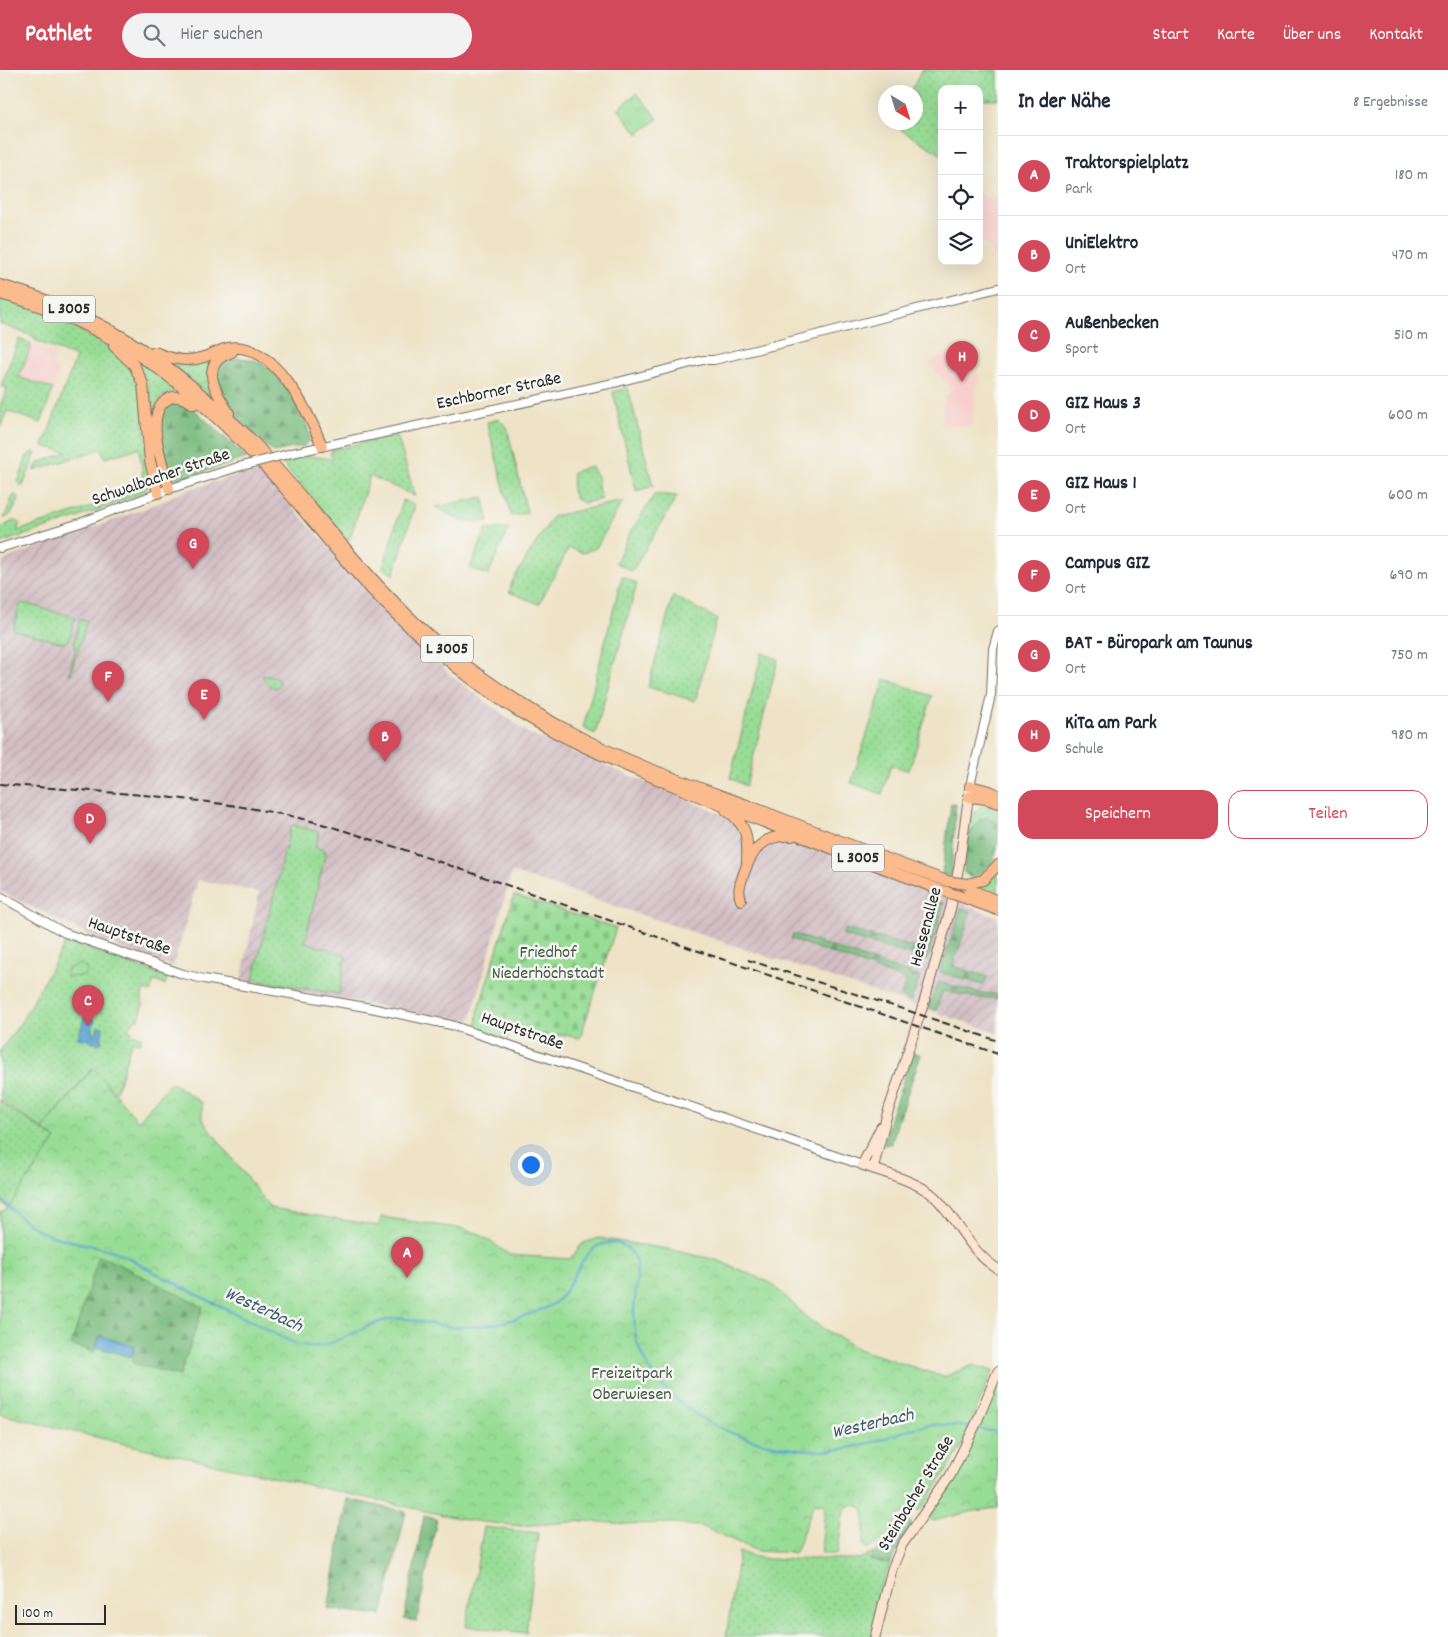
<!DOCTYPE html>
<html lang="de">
<head>
<meta charset="utf-8">
<style>
	body { margin:0; font-family:Dekko,sans-serif; background:#f2f2f3; color:#1f2937 }
	.controls { position:absolute; right:15px; top:15px; display:grid; overflow:hidden; border-radius:10px; box-shadow:0 5px 20px #0002 }
	.controls button { width:45px; height:45px; display:grid; place-items:center; padding:0; border:0; border-bottom:1px solid #e0e1e3; background:#fff; color:#1f2937; font:25px sans-serif }
	.compass { position:absolute; left:878px; top:15px; width:45px; height:45px; border-radius:50%; background:#fff; box-shadow:0 5px 20px #0002; rotate:142deg }
	.scale { position:absolute; left:15px; bottom:12px; width:91px; box-sizing:border-box; padding-left:5px; border:2px solid #2b2b2b; border-top:0; font-size:14px; line-height:18px; white-space:nowrap; color:#2b2b2b; -webkit-text-stroke:4px #f6f6f2; paint-order:stroke }
	.you { position:absolute; left:530px; top:1094px; width:18px; height:18px; margin:-12px; border:4px solid #fff; border-radius:50%; background:#1a73e8; box-shadow:0 0 0 8px #1a73e833 }
	.badge { display:grid; place-items:center; width:32px; height:32px; border-radius:50%; background:#d1495b; color:#fff; font-size:16px; font-weight:700 }
	.pin { position:absolute; translate:-50% -41px; filter:drop-shadow(0 1px 2px #0008) }
	.pin::after { content:''; position:absolute; top:26px; width:18px; height:15px; background:inherit; clip-path:polygon(0 0,100% 0,50% 100%) }
	.list { margin:0; padding:0; list-style:none }
	h2 { display:flex; justify-content:space-between; align-items:center; height:65px; margin:0; padding:0 20px; font-size:21px }
	h2 small { font-size:16px; font-weight:400; color:#747a83 }
	.list li { display:grid; grid-template-columns:32px 1fr auto; gap:15px; align-items:center; box-sizing:border-box; height:80px; padding:0 20px; border-top:1px solid #e0e1e3 }
	.list b { display:block; font-size:19px; white-space:nowrap }
	.list p { margin:0; font-size:16px; white-space:nowrap; color:#747a83 }
	.list em { font-size:16px; font-style:normal; color:#747a83 }
	.actions { display:flex; gap:10px; padding:15px 20px }
	.actions a { flex:1; padding:11px 0; border:1px solid #d1495b; border-radius:15px; text-align:center; font-size:18px; color:#d1495b }
	.actions .main { background:#d1495b; color:#fff }
	.icon { flex:none; width:28px; height:28px; fill:none; stroke:currentColor; stroke-width:2; stroke-linecap:round; stroke-linejoin:round }
	.map { position:relative; flex:none; width:998px; height:1567px; overflow:hidden }
	header { display:flex; align-items:center; gap:30px; box-sizing:border-box; height:70px; padding:0 25px; background:#d1495b; color:#fff }
	header strong { font-size:24px }
	nav { display:flex; gap:28px; margin-inline-start:auto; font-size:18px }
	.search { width:350px; height:45px; background:#f2f2f3; display:flex; align-items:center; gap:12px; box-sizing:border-box; padding:0 18px; border-radius:28px; color:#747a83; font-size:19px }
	main { display:flex }
	aside { flex:1; background:#fff }
	.map>svg:first-child { display:block }
	.built { fill:#f7d0cd }
	.industrial { fill:url(#industrial-furrows) }
	.grass { fill:url(#grass-dots); stroke:#628460 }
	.forest { fill:url(#forest-firs); stroke:#527455 }
	.cemetery { fill:url(#cemetery-stones); stroke:#628460 }
	.park { fill:url(#park-crowns); stroke:#628460; fill-rule:evenodd }
	.pitch { fill:#98dd96; stroke:#628460 }
	.water { fill:url(#water-ripples); stroke:#42687e }
	.lines { fill:none; stroke-linecap:round; stroke-linejoin:round }
	.stream { stroke:#59a4d1; stroke-width:2 }
	.tertiary-casing { stroke:#6f6b61; stroke-width:10 }
	.secondary-casing { stroke:#6f6b61; stroke-width:11 }
	.trunk-casing { stroke:#6f6b61; stroke-width:12 }
	.tertiary { stroke:#fff; stroke-width:8 }
	.secondary { stroke:#fde4d1; stroke-width:9 }
	.trunk { stroke:#fbbb8d; stroke-width:10 }
	.rail { stroke:#2b2b2b; stroke-width:2; stroke-dasharray:8 4; stroke-linecap:butt }
	.tertiary-bridge-casing { stroke:#6f6b61; stroke-width:10; stroke-linecap:butt }
	.trunk-bridge-casing { stroke:#6f6b61; stroke-width:12; stroke-linecap:butt }
	.tertiary-bridge { stroke:#fff; stroke-width:8 }
	.trunk-bridge { stroke:#fbbb8d; stroke-width:10 }
	.labels { text-anchor:middle; dominant-baseline:central; stroke-width:5; stroke-linejoin:round; paint-order:stroke }
	.shield { fill:#f6f6f2; stroke:#686867; stroke-width:1 }
	.shield-label { font-size:16px; font-weight:bold; fill:#2b2b2b }
	.street-label { font-size:18px; fill:#2b2b2b; stroke:#f6f6f2 }
	.park-label { font-size:18px; fill:#465846; stroke:#f6f6f2 }
	.water-label { font-size:19px; font-style:italic; fill:#3d5b6d; stroke:#f6f6f2 }
</style>
</head>
<body>
<header>
<strong>Pathlet</strong>
<div class="search"><svg class="icon" aria-label="search" viewBox="0 0 24 24"><circle cx="10" cy="10" r="6"/><path d="M15 15l6 6"/></svg>Hier suchen</div>
<nav><a>Start</a><a>Karte</a><a>Über uns</a><a>Kontakt</a></nav>
</header>
<main>
<div class="map">
<svg width="998" height="1567" viewBox="0 0 998 1567">
	<defs>
		<pattern id="industrial-furrows" width="10" height="10" patternUnits="userSpaceOnUse" patternTransform="scale(1.25)"><rect width="10" height="10" fill="#d2bec3"/><path d="M-1 1l2-2M0 10L10 0M9 11l2-2" fill="none" stroke="#b4a3a8"/></pattern>
		<pattern id="grass-dots" width="8" height="8" patternUnits="userSpaceOnUse" patternTransform="scale(1.25)"><rect width="8" height="8" fill="#98dd96"/><path d="M2 2h.1M6 6h.1" fill="none" stroke="#83be81" stroke-width="1.8" stroke-linecap="round"/></pattern>
		<pattern id="forest-firs" width="22" height="20" patternUnits="userSpaceOnUse" patternTransform="scale(1.25)"><rect width="22" height="20" fill="#7abc7f"/><path d="M5 1l3.5 6h-7zM16 11l3.5 6h-7z" fill="#649968"/></pattern>
		<pattern id="cemetery-stones" width="16" height="16" patternUnits="userSpaceOnUse" patternTransform="scale(1.25)"><rect width="16" height="16" fill="#98dd96"/><path d="M2 7V4a2 2 0 0 1 4 0v3zM10 15v-3a2 2 0 0 1 4 0v3z" fill="#83be81"/></pattern>
		<pattern id="park-crowns" width="20" height="18" patternUnits="userSpaceOnUse" patternTransform="scale(1.25)"><rect width="20" height="18" fill="#98dd96"/><path d="M2 6a3 3 0 1 1 6 0M12 15a3 3 0 1 1 6 0" fill="none" stroke="#83be81"/></pattern>
		<pattern id="water-ripples" width="26" height="14" patternUnits="userSpaceOnUse" patternTransform="scale(1.25)"><rect width="26" height="14" fill="#59a4d1"/><path d="M2 4q2-2 4 0t4 0M15 11q2-2 4 0t4 0" fill="none" stroke="#4a86aa"/></pattern>
	</defs>
	<rect width="100%" height="100%" fill="#f6f6f2"/>
	<filter id="ink" filterUnits="userSpaceOnUse"><feTurbulence type="fractalNoise" baseFrequency=".02" numOctaves="2"/><feDisplacementMap in="SourceGraphic" scale="10" xChannelSelector="R" yChannelSelector="G"/><feConvolveMatrix kernelMatrix="1 2 1 2 8 2 1 2 1" color-interpolation-filters="sRGB"/></filter>
	<filter id="wash" filterUnits="userSpaceOnUse"><feTurbulence type="fractalNoise" baseFrequency=".0096" numOctaves="4" result="noise"/><feDisplacementMap in="SourceGraphic" scale="20" xChannelSelector="R" yChannelSelector="G"/><feGaussianBlur stdDeviation="1.12" result="paint"/><feColorMatrix in="noise" values="0 0 0 0 0 0 0 0 0 0 0 0 0 0 0 0 0 1.4 0 .05"/><feComposite in="paint" operator="in"/></filter>
	<g filter="url(#wash)">
		<rect width="100%" height="100%" fill="#eee3c6"/>
		<path class="built" d="M979 125 988 128 998 127V189L979 167Z
			M32 274 56 284 52 292 59 303 53 319 19 307Z
			M967 279 963 302 979 305 972 356 941 355 945 327 953 319 929 294 940 286Z"/>
		<path class="industrial" d="M257 400 448 603 529 664 724 745 734 753 742 765 744 780 743 789 755 792 761 781 772 773 780 770H794L998 847V963L512 802 468 959 437 950 438 947 241 911 259 822 198 810 173 897 97 869 0 821V505L3 491 8 488 114 450 161 432 186 420Z"/>
		<path class="grass" d="M921 0H998V29H979V19H942V85L895 56 896 53 916 52V22H911Z
			M0 226C37 240 123 272 138 310 141 318 141 329 142 337 145 361 148 385 151 409L149 416 139 424 74 449 0 473V458L15 450 20 453 17 461C34 455 139 425 142 412 144 406 140 385 139 378L105 388 101 379 34 401 38 393 67 382 43 376 76 287 34 270 35 267 0 254Z
			M19 269 32 274 19 307 53 319 41 353 7 341 0 358V334H1L7 318 1 316Z
			M220 283C200 312 205 313 225 340L191 309 155 284C187 298 188 299 220 283Z
			M125 284 149 296 179 320C164 323 158 328 153 342 148 312 148 305 125 284Z
			M628 318 653 416 636 421 613 322Z
			M499 349 507 357 527 443 511 446 487 352Z
			M397 365 415 426 370 406 349 471 282 393 310 386 333 389 330 383 332 380Z
			M32 382 36 383 35 385 23 416H21L18 413 27 386Z
			M591 396 598 408V419L602 429 583 433 576 429 572 421 573 402Z
			M655 424 677 426C663 452 647 476 632 501L616 493 628 466Z
			M16 425 19 429C15 437 12 446 4 448L13 426Z
			M483 427 489 451H461L436 437Z
			M403 430 415 435 394 505 383 498Z
			M623 431 596 478 583 483 569 478 539 534 509 522 513 510 553 446Z
			M509 458 488 505 470 498 486 460Z
			M622 506 637 514 595 664 583 658Z
			M673 526 717 549 695 631 648 617Z
			M23 533 75 547 69 571 63 573 13 560 20 534Z
			M80 549 87 551 70 605 69 604 76 576 74 573Z
			M762 583 778 589 746 716 730 708Z
			M262 606C269 606 276 605 279 612L278 616 275 618 267 614Z
			M885 609 932 626 909 701 891 695 882 724 851 713Z
			M984 735 991 736 998 741V756L997 753 973 758 968 767C970 754 971 741 984 735Z
			M291 755 319 762 315 777 326 781 305 872 346 885 339 924 253 910Z
			M998 801V828L972 818 985 814Z
			M66 872 84 877 167 907 165 915 154 911 150 922 143 920 142 928 143 936 139 949H136L127 960 132 961 131 964 142 967 140 973 132 971 116 1022 92 998 43 1059 15 1041 0 1026V981L21 952Z
			M0 1029 14 1042 56 1069 8 1138 0 1132Z
			M484 1457 538 1463 526 1563 466 1556Z
			M739 1482 763 1489H859L873 1483 871 1490 890 1494 880 1520 872 1567H726Z"/>
		<path class="forest" d="M238 288C248 288 258 290 267 297 282 307 310 351 310 369L304 376 273 382C250 360 208 330 221 293Z
			M183 329 247 388 181 409 176 408 170 404 166 393 159 353 161 339 170 331Z
			M951 733 956 734 951 806 942 804Z
			M989 748 997 753 998 756C998 782 998 796 971 808L964 803C964 782 967 765 980 749Z
			M934 830 944 833 927 890 842 865 845 859 916 878Z
			M961 838 971 841 953 896 988 907 983 915 940 902Z
			M793 864 920 907 911 931 901 927 906 910 791 869Z
			M939 912 979 923 998 924V928H978L943 921 936 940 928 937Z
			M913 982 921 985 898 1050 892 1073 884 1075 890 1048Z
			M99 1185 123 1196 203 1237 180 1306 133 1293 100 1266 94 1282 71 1275Z
			M347 1429 406 1442 382 1545 328 1539Z
			M424 1446 437 1449 417 1551 404 1549Z
			M907 1449 912 1454 890 1494 870 1490C875 1477 881 1480 890 1471 895 1465 899 1457 903 1450Z"/>
		<path class="cemetery" d="M514 825 616 858 580 968 558 964 555 975 510 962 507 970 477 959 478 941Z"/>
		<path class="park" d="M637 23 658 49 638 64 618 39Z
			M93 998 138 1051 171 1012 202 1033V1049L270 1138 379 1156 381 1147 458 1158 478 1163 510 1185 570 1189 583 1173 598 1168 667 1179 717 1190 771 1213 811 1251 858 1279 944 1307 973 1295 993 1301 977 1338 966 1370 922 1439 900 1444C891 1462 888 1470 868 1478L865 1477 863 1473 865 1446 863 1438C856 1434 849 1434 844 1440L837 1484H821L825 1435 814 1433 795 1483 757 1481 703 1457 675 1453 625 1454 586 1451 520 1456 466 1450 129 1375 0 1344V1143L8 1138 56 1069 43 1059ZM99 1186 123 1196 203 1237 180 1306 133 1293 134 1276 100 1266 94 1282 71 1275Z
			M998 1309V1438L974 1441 933 1451 929 1448 942 1429 963 1393Z"/>
		<path class="pitch" d="M79 894C85 896 90 900 84 906L66 907V900Z"/>
		<path class="water" d="M84 947 95 950 92 961 94 965 96 964 98 956 103 957 101 973 97 974 95 972 78 968Z
			M100 1266 134 1276 131 1287 96 1277Z"/>
		<g class="lines">
			<path class="stream" d="M0 1128C13 1140 25 1154 42 1162 65 1173 92 1173 116 1182 130 1187 144 1197 158 1204 191 1222 225 1239 259 1255 272 1262 293 1275 308 1276 333 1280 365 1252 392 1249 409 1246 427 1255 444 1256 477 1260 512 1252 543 1239 548 1237 554 1234 558 1230 576 1213 584 1164 619 1174 647 1182 634 1221 634 1243 634 1254 635 1268 639 1278 654 1317 690 1345 727 1361 755 1373 790 1379 820 1381 833 1381 849 1378 861 1375 881 1371 899 1362 918 1357 935 1353 954 1355 971 1358
				M978 1359 998 1362"/>
		</g>
	</g>
	<g filter="url(#ink)">
		<g class="lines">
			<g class="tertiary-casing">
				<path id="tertiary" d="M292 383 618 312 703 290H714L816 265 998 218
					M0 478 80 453 169 419 238 397
					M970 716 991 625 993 579 998 561
					M0 826 65 863 183 904 204 909 371 938 451 955 862 1095"/>
			</g>
			<g class="secondary-casing">
				<path id="secondary" d="M881 1057 862 1095C884 1103 917 1111 934 1126 958 1149 969 1182 998 1199
					M873 1099 886 1048 924 932 951 837 959 796 970 716
					M875 1567 892 1499 902 1475 950 1406 976 1354 998 1301"/>
			</g>
			<g class="trunk-casing">
				<path id="trunk" d="M0 215C85 239 152 278 217 338 228 348 240 358 251 369 318 441 376 525 454 586 491 614 529 640 569 661 629 694 696 716 760 740 822 764 884 788 947 811
					M0 224C64 241 125 272 177 313 213 343 247 377 279 412 305 442 330 474 356 503 392 543 432 579 474 611 539 661 615 692 691 723 774 757 857 788 941 820
					M114 276 134 295 143 314 150 391 158 423
					M155 282C174 290 187 293 207 286 214 283 220 280 228 278 273 270 309 342 322 376
					M229 343C216 323 197 293 232 282
					M169 419C164 397 144 347 165 331 175 323 185 328 194 334
					M970 716 990 721 998 725
					M969 727 987 729 998 733
					M726 740C748 755 748 768 747 792
					M967 814 983 810 998 795
					M966 818 998 831
					M962 827 998 840
					M741 830C737 820 741 812 744 803 752 779 765 764 792 766"/>
			</g>
			<use href="#tertiary" class="tertiary"/>
			<use href="#secondary" class="secondary"/>
			<use href="#trunk" class="trunk"/>
			<path class="rail" d="M0 714C93 722 189 725 281 744 322 752 362 767 402 779L998 984
				M748 890 909 941 998 971"/>
			<g class="tertiary-bridge-casing">
				<path id="tertiary-bridge" d="M238 397 292 383"/>
			</g>
			<g class="trunk-bridge-casing">
				<path id="trunk-bridge" d="M947 811 967 814
					M941 820 962 827"/>
			</g>
			<use href="#tertiary-bridge" class="tertiary-bridge"/>
			<use href="#trunk-bridge" class="trunk-bridge"/>
		</g>
	</g>
	<g class="labels">
		<g class="shield">
			<rect x="43" y="225.5" width="52" height="27" rx="4"/>
			<rect x="421" y="565.5" width="52" height="27" rx="4"/>
			<rect x="832" y="774.5" width="52" height="27" rx="4"/>
		</g>
		<g class="shield-label">
			<text x="69" y="239">L 3005</text>
			<text x="447" y="579">L 3005</text>
			<text x="858" y="788">L 3005</text>
		</g>
		<g class="street-label">
			<text transform="translate(499 322) rotate(-12)">Eschborner Straße</text>
			<text transform="translate(161 408) rotate(-19)">Schwalbacher Straße</text>
			<text transform="translate(927 857) rotate(-75)">Hessenallee</text>
			<text transform="translate(129 867) rotate(19)">Hauptstraße</text>
			<text transform="translate(522 962) rotate(19)">Hauptstraße</text>
			<text transform="translate(917 1424) rotate(-59)">Steinbacher Straße</text>
		</g>
		<g class="park-label">
			<text x="548" y="883">Friedhof<tspan x="548" dy="21">Niederhöchstadt</tspan></text>
			<text x="632" y="1304">Freizeitpark<tspan x="632" dy="21">Oberwiesen</tspan></text>
		</g>
		<g class="water-label">
			<text transform="translate(263 1241) rotate(25)">Westerbach</text>
			<text transform="translate(873 1355) rotate(-13)">Westerbach</text>
		</g>
	</g>
</svg>
<div class="controls">
<button>+</button>
<button>−</button>
<button><svg class="icon" aria-label="locate" viewBox="0 0 24 24"><circle cx="12" cy="12" r="6"/><path d="M12 2v4M12 18v4M2 12h4M18 12h4"/></svg></button>
<button><svg class="icon" aria-label="layers" viewBox="0 0 24 24"><path d="M12 4l9 5-9 5-9-5zM3 14l9 5 9-5"/></svg></button>
</div>
<svg class="compass" viewBox="-18 -18 36 36"><path d="M0-13l5 13h-10z" fill="#e53935"/><path d="M0 13l5-13h-10z" fill="#747a83"/></svg>
<div class="scale">100 m</div>
<div class="you"></div>
<div class="pin badge" style="left:407px;top:1208px">A</div>
<div class="pin badge" style="left:385px;top:692px">B</div>
<div class="pin badge" style="left:88px;top:956px">C</div>
<div class="pin badge" style="left:90px;top:774px">D</div>
<div class="pin badge" style="left:204px;top:650px">E</div>
<div class="pin badge" style="left:108px;top:632px">F</div>
<div class="pin badge" style="left:193px;top:499px">G</div>
<div class="pin badge" style="left:962px;top:312px">H</div>
</div>
<aside>
<h2>In der Nähe<small>8 Ergebnisse</small></h2>
<ul class="list">
<li><span class="badge">A</span><div><b>Traktorspielplatz</b><p>Park</p></div><em>180 m</em></li>
<li><span class="badge">B</span><div><b>UniElektro</b><p>Ort</p></div><em>470 m</em></li>
<li><span class="badge">C</span><div><b>Außenbecken</b><p>Sport</p></div><em>510 m</em></li>
<li><span class="badge">D</span><div><b>GIZ Haus 3</b><p>Ort</p></div><em>600 m</em></li>
<li><span class="badge">E</span><div><b>GIZ Haus 1</b><p>Ort</p></div><em>600 m</em></li>
<li><span class="badge">F</span><div><b>Campus GIZ</b><p>Ort</p></div><em>690 m</em></li>
<li><span class="badge">G</span><div><b>BAT - Büropark am Taunus</b><p>Ort</p></div><em>750 m</em></li>
<li><span class="badge">H</span><div><b>KiTa am Park</b><p>Schule</p></div><em>980 m</em></li>
</ul>
<div class="actions"><a class="main">Speichern</a><a>Teilen</a></div>
</aside>
</main>
</body>
</html>
